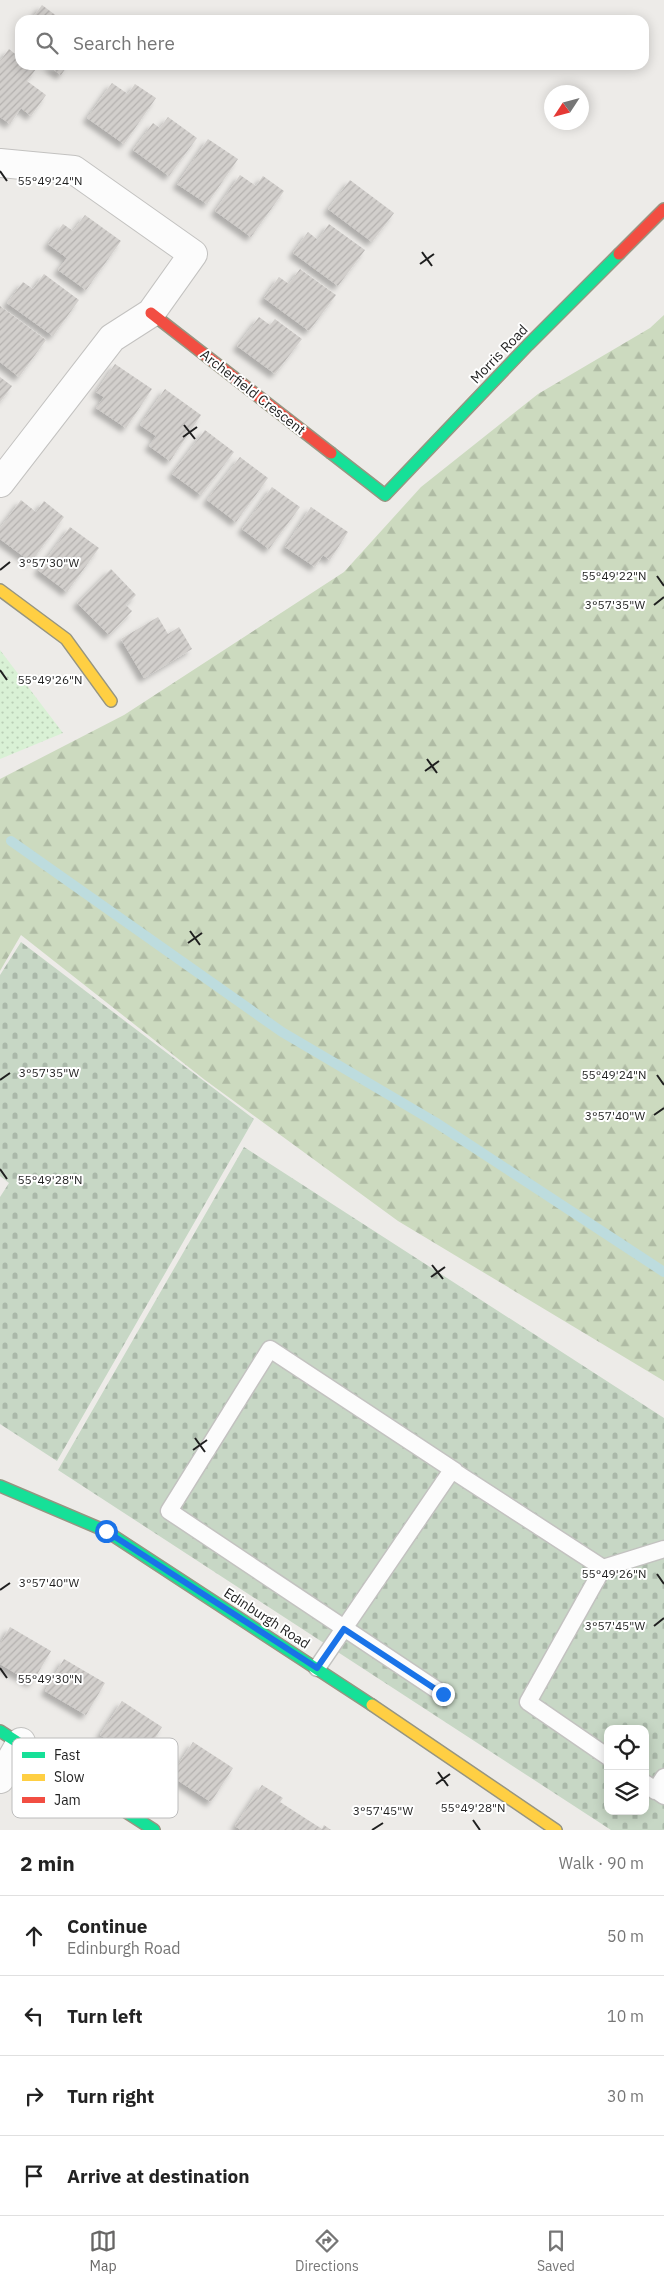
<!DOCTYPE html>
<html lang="en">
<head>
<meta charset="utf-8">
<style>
	body { margin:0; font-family:"IBM Plex Sans",sans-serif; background:#f2f2f2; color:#222 }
	.controls { position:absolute; right:15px; bottom:15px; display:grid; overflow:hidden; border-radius:10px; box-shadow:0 2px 12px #0003 }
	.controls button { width:45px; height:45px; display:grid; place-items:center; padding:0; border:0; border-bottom:1px solid #e0e0e0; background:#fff; color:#222; font:25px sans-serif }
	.compass { position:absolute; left:544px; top:85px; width:45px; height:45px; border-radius:50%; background:#fff; box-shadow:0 2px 12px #0003; rotate:234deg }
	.stop { position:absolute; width:15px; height:15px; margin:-11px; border:4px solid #1a73e8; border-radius:50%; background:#fff }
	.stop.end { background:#1a73e8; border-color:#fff; box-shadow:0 1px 5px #0008 }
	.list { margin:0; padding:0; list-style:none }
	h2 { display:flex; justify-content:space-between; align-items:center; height:65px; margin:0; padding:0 20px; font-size:21px }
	h2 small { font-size:16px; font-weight:400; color:#767676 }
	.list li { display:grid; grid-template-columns:32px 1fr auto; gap:15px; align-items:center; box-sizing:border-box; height:80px; padding:0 20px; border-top:1px solid #e0e0e0 }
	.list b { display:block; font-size:19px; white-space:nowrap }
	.list p { margin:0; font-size:16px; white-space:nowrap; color:#767676 }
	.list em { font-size:16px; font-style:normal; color:#767676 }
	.icon { flex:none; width:28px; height:28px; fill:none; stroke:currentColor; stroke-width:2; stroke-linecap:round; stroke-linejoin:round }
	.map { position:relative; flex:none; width:664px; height:1830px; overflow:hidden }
	.search { position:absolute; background:#fff; box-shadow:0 2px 12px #0003; left:15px; right:15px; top:15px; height:55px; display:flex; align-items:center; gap:12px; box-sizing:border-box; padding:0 18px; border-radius:15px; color:#767676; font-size:19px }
	.sheet { height:385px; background:#fff }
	nav { display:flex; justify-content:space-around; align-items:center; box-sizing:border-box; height:70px; border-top:1px solid #e0e0e0; background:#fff; font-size:14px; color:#767676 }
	nav a { display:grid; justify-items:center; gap:2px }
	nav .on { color:#676665 }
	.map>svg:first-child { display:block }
	.forest { fill:url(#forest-firs) }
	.cemetery { fill:url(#cemetery-stones); fill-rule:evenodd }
	.park { fill:url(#park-dots) }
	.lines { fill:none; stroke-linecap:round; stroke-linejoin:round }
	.stream { stroke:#bddcde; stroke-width:10 }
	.building { fill:url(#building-hatch); filter:url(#shadow) }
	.lane-casing { stroke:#c3c2c0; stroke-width:19 }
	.street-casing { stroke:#c3c2c0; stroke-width:30 }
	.fast-casing { stroke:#969581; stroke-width:14 }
	.slow-casing { stroke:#969581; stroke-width:14 }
	.jam-casing { stroke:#969581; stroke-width:14 }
	.lane { stroke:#fcfcfc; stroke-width:16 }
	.street { stroke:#fcfcfc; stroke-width:28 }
	.fast { stroke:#16e098; stroke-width:11 }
	.slow { stroke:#ffcf43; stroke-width:11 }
	.jam { stroke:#f24e42; stroke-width:11 }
	.route { stroke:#1a73e8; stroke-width:6 }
	.ticks { fill:none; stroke:#1f1f1f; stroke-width:2 }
	.labels { text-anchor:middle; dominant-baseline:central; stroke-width:4; stroke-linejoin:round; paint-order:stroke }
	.street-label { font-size:14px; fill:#1f1f1f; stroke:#fff }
	.key { fill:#fff; stroke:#bcbcbc; stroke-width:1 }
	.key-label { font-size:14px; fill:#1f1f1f }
	.ticks-label { font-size:12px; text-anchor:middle; fill:#1f1f1f; stroke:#fff; stroke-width:4; stroke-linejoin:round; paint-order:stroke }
</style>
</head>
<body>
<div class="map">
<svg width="664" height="1830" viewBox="0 0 664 1830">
	<defs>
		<pattern id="forest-firs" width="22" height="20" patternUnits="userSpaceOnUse" patternTransform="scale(1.25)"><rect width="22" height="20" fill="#ccdabf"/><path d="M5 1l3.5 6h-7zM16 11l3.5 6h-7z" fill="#afbba4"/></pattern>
		<pattern id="cemetery-stones" width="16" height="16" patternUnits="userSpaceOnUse" patternTransform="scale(1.25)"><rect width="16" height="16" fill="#c7d7c5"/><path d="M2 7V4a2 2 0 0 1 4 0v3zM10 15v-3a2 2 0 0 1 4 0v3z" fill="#aab8a9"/></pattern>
		<pattern id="park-dots" width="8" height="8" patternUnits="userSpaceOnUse" patternTransform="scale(1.25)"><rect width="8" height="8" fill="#d9f1d5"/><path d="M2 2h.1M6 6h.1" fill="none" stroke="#baceb6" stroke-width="1.8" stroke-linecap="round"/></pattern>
		<pattern id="building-hatch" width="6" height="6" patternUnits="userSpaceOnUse" patternTransform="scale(1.25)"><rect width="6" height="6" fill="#d2cfcc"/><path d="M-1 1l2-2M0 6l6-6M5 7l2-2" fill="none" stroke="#b4b1af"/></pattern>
		<filter id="shadow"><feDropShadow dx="-4.5" dy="4.5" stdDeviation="2.5" flood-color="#0004"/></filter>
	</defs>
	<rect width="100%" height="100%" fill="#edebe8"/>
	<path class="forest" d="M664 315V1381L398 1221 205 1080 21 935 0 971V779L124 715 344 572 421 487 538 394 650 328Z"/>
	<path class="cemetery" d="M21 942 254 1119 57 1461 0 1424V1197L9 1183 0 1176V975Z
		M244 1147 664 1418V1830H611L58 1470ZM608 1729H645V1811H608Z"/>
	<path class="park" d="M0 650 63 733 0 759Z"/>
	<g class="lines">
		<path class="stream" d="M11 841 282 1032 435 1122 664 1272"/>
	</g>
	<path class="building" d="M42 5 62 20H31Z
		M9 49 20 58V65H30L36 69 27 81 46 95 31 116 21 108 10 124 0 117V61Z
		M47 65H68L61 75Z
		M112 83 128 94 135 84 156 98 124 144 87 118Z
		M168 117 197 138 169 176 133 150 153 123 160 128Z
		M208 139 238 159 207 204 177 184Z
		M240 175 256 186 263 176 284 191 251 237 215 211Z
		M350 180 394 213 372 242 328 209Z
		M85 215 121 241 86 290 58 270 67 258 48 244 63 224 73 231Z
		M329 224 365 250 338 286 293 253 308 232 318 240Z
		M300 269 336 295 309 331 264 298 279 277 289 284Z
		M44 274 79 300 53 336 7 303 23 282 33 289Z
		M0 306 46 340 19 377 0 362Z
		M259 317 270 325 275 319 302 339 275 374 237 346Z
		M115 364 152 389 126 428 96 408 104 397 96 392Z
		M0 377 12 386 0 402Z
		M165 389 201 415 170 461 149 446 156 436 140 425Z
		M205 430 234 452 201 495 172 474Z
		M240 457 268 478 236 522 207 500Z
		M272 487 300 507 269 549 242 529Z
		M21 500 36 512 44 501 64 517 31 562 0 539V528Z
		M311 507 348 532 330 560 323 555 315 567 285 547Z
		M70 527 99 548 67 592 38 570Z
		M111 569 136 595 126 605 132 611 109 635 77 603Z
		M158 617 168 634 179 627 192 649 144 678 121 639Z
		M10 1627 51 1651 32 1683 0 1664V1644Z
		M64 1659 105 1683 86 1715 45 1691Z
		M122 1701 162 1727 140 1761 100 1735Z
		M193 1742 233 1768 211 1802 171 1776Z
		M262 1785 283 1798 280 1802 322 1829 324 1825 331 1830H241L235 1826Z"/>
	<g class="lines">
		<g class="lane-casing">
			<path id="lane" d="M317 1668 452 1470 603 1568
				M443 1694 169 1511 270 1349 455 1471
				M608 1757 528 1702 603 1568 664 1549
				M645 1783 664 1796
				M655 1791 664 1777"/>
		</g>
		<g class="street-casing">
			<path id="street" d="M0 163 74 170 193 254 151 313 112 338 0 483
				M0 1779 21 1742"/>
		</g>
		<g class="fast-casing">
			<path id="fast" d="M331 453 385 495 528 345 619 254
				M0 1486 106 1531 372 1705
				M0 1731 154 1830"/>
		</g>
		<g class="slow-casing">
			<path id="slow" d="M0 590 66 639 111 701
				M372 1705 556 1830"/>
		</g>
		<g class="jam-casing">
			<path id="jam" d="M619 254 664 209
				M151 313 331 453"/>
		</g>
		<use href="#lane" class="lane"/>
		<use href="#street" class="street"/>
		<use href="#fast" class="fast"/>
		<use href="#slow" class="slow"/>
		<use href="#jam" class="jam"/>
	</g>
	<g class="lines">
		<path class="route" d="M106 1531 317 1668 344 1629 443 1694"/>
	</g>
	<path class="ticks" d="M0 171 7 181M422 252 432 266M420 264 434 254M184 425 195 439M183 437 197 427M0 570 10 562M657 576 664 586M654 605 664 597M0 670 7 680M427 759 437 773M425 771 439 761M190 931 200 945M188 943 202 933M657 1075 664 1085M0 1080 10 1073M654 1115 664 1108M0 1169 7 1179M432 1265 443 1279M431 1277 445 1267M195 1438 205 1452M193 1450 207 1440M657 1574 664 1584M0 1590 10 1583M654 1626 664 1618M0 1668 7 1678M438 1772 448 1786M436 1784 450 1774M473 1820 480 1830M372 1830 383 1823"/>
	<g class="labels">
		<g class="street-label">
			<text transform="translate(499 354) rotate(-46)">Morris Road</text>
			<text transform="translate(253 392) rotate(38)">Archerfield Crescent</text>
			<text transform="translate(267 1618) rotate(33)">Edinburgh Road</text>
		</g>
	</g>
	<rect x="12" y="1738" width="166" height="80" rx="8" class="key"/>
	<rect x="22" y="1752" width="23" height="6" fill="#16e098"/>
	<rect x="22" y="1774" width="23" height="7" fill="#ffcf43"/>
	<rect x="22" y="1797" width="23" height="6" fill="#f24e42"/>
	<g class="key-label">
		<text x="54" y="1760">Fast</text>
		<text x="54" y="1782">Slow</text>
		<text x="54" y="1805">Jam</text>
	</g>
	<g class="ticks-label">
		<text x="50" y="185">55°49'24"N</text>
		<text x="49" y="567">3°57'30"W</text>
		<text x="614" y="580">55°49'22"N</text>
		<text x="615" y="609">3°57'35"W</text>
		<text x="50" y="684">55°49'26"N</text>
		<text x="49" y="1077">3°57'35"W</text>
		<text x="614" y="1079">55°49'24"N</text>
		<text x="615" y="1120">3°57'40"W</text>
		<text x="50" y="1184">55°49'28"N</text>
		<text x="614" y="1578">55°49'26"N</text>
		<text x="49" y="1587">3°57'40"W</text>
		<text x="615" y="1630">3°57'45"W</text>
		<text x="50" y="1683">55°49'30"N</text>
		<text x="473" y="1812">55°49'28"N</text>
		<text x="383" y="1815">3°57'45"W</text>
	</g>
</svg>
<div class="controls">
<button><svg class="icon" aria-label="locate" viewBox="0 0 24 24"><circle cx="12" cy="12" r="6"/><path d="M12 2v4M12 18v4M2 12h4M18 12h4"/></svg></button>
<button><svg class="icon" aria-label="layers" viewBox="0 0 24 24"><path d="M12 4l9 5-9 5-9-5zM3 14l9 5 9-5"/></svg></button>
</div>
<svg class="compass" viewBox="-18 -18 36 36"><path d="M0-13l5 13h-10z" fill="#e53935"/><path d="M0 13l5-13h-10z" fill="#767676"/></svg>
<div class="stop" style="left:106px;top:1531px"></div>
<div class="stop end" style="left:443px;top:1694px"></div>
<div class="search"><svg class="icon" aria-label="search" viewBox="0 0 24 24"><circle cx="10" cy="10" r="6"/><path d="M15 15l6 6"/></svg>Search here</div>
</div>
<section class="sheet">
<h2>2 min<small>Walk · 90 m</small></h2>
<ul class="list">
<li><svg class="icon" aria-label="ahead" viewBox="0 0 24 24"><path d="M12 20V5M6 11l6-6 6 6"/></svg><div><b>Continue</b><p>Edinburgh Road</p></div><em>50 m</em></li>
<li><svg class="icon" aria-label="left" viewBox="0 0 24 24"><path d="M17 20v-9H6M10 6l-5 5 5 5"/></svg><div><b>Turn left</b></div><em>10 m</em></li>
<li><svg class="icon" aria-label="right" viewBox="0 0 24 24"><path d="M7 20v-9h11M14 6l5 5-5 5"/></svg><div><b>Turn right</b></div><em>30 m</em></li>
<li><svg class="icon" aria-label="arrive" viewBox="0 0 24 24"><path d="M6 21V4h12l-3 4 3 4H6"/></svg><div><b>Arrive at destination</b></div></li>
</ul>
</section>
<nav>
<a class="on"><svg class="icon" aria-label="map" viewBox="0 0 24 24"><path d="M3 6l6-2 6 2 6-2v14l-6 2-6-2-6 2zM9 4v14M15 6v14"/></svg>Map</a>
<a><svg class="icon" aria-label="directions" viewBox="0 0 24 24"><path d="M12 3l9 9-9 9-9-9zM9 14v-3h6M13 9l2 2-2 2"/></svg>Directions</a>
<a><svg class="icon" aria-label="saved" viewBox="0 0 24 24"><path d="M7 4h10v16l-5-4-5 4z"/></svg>Saved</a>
</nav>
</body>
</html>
